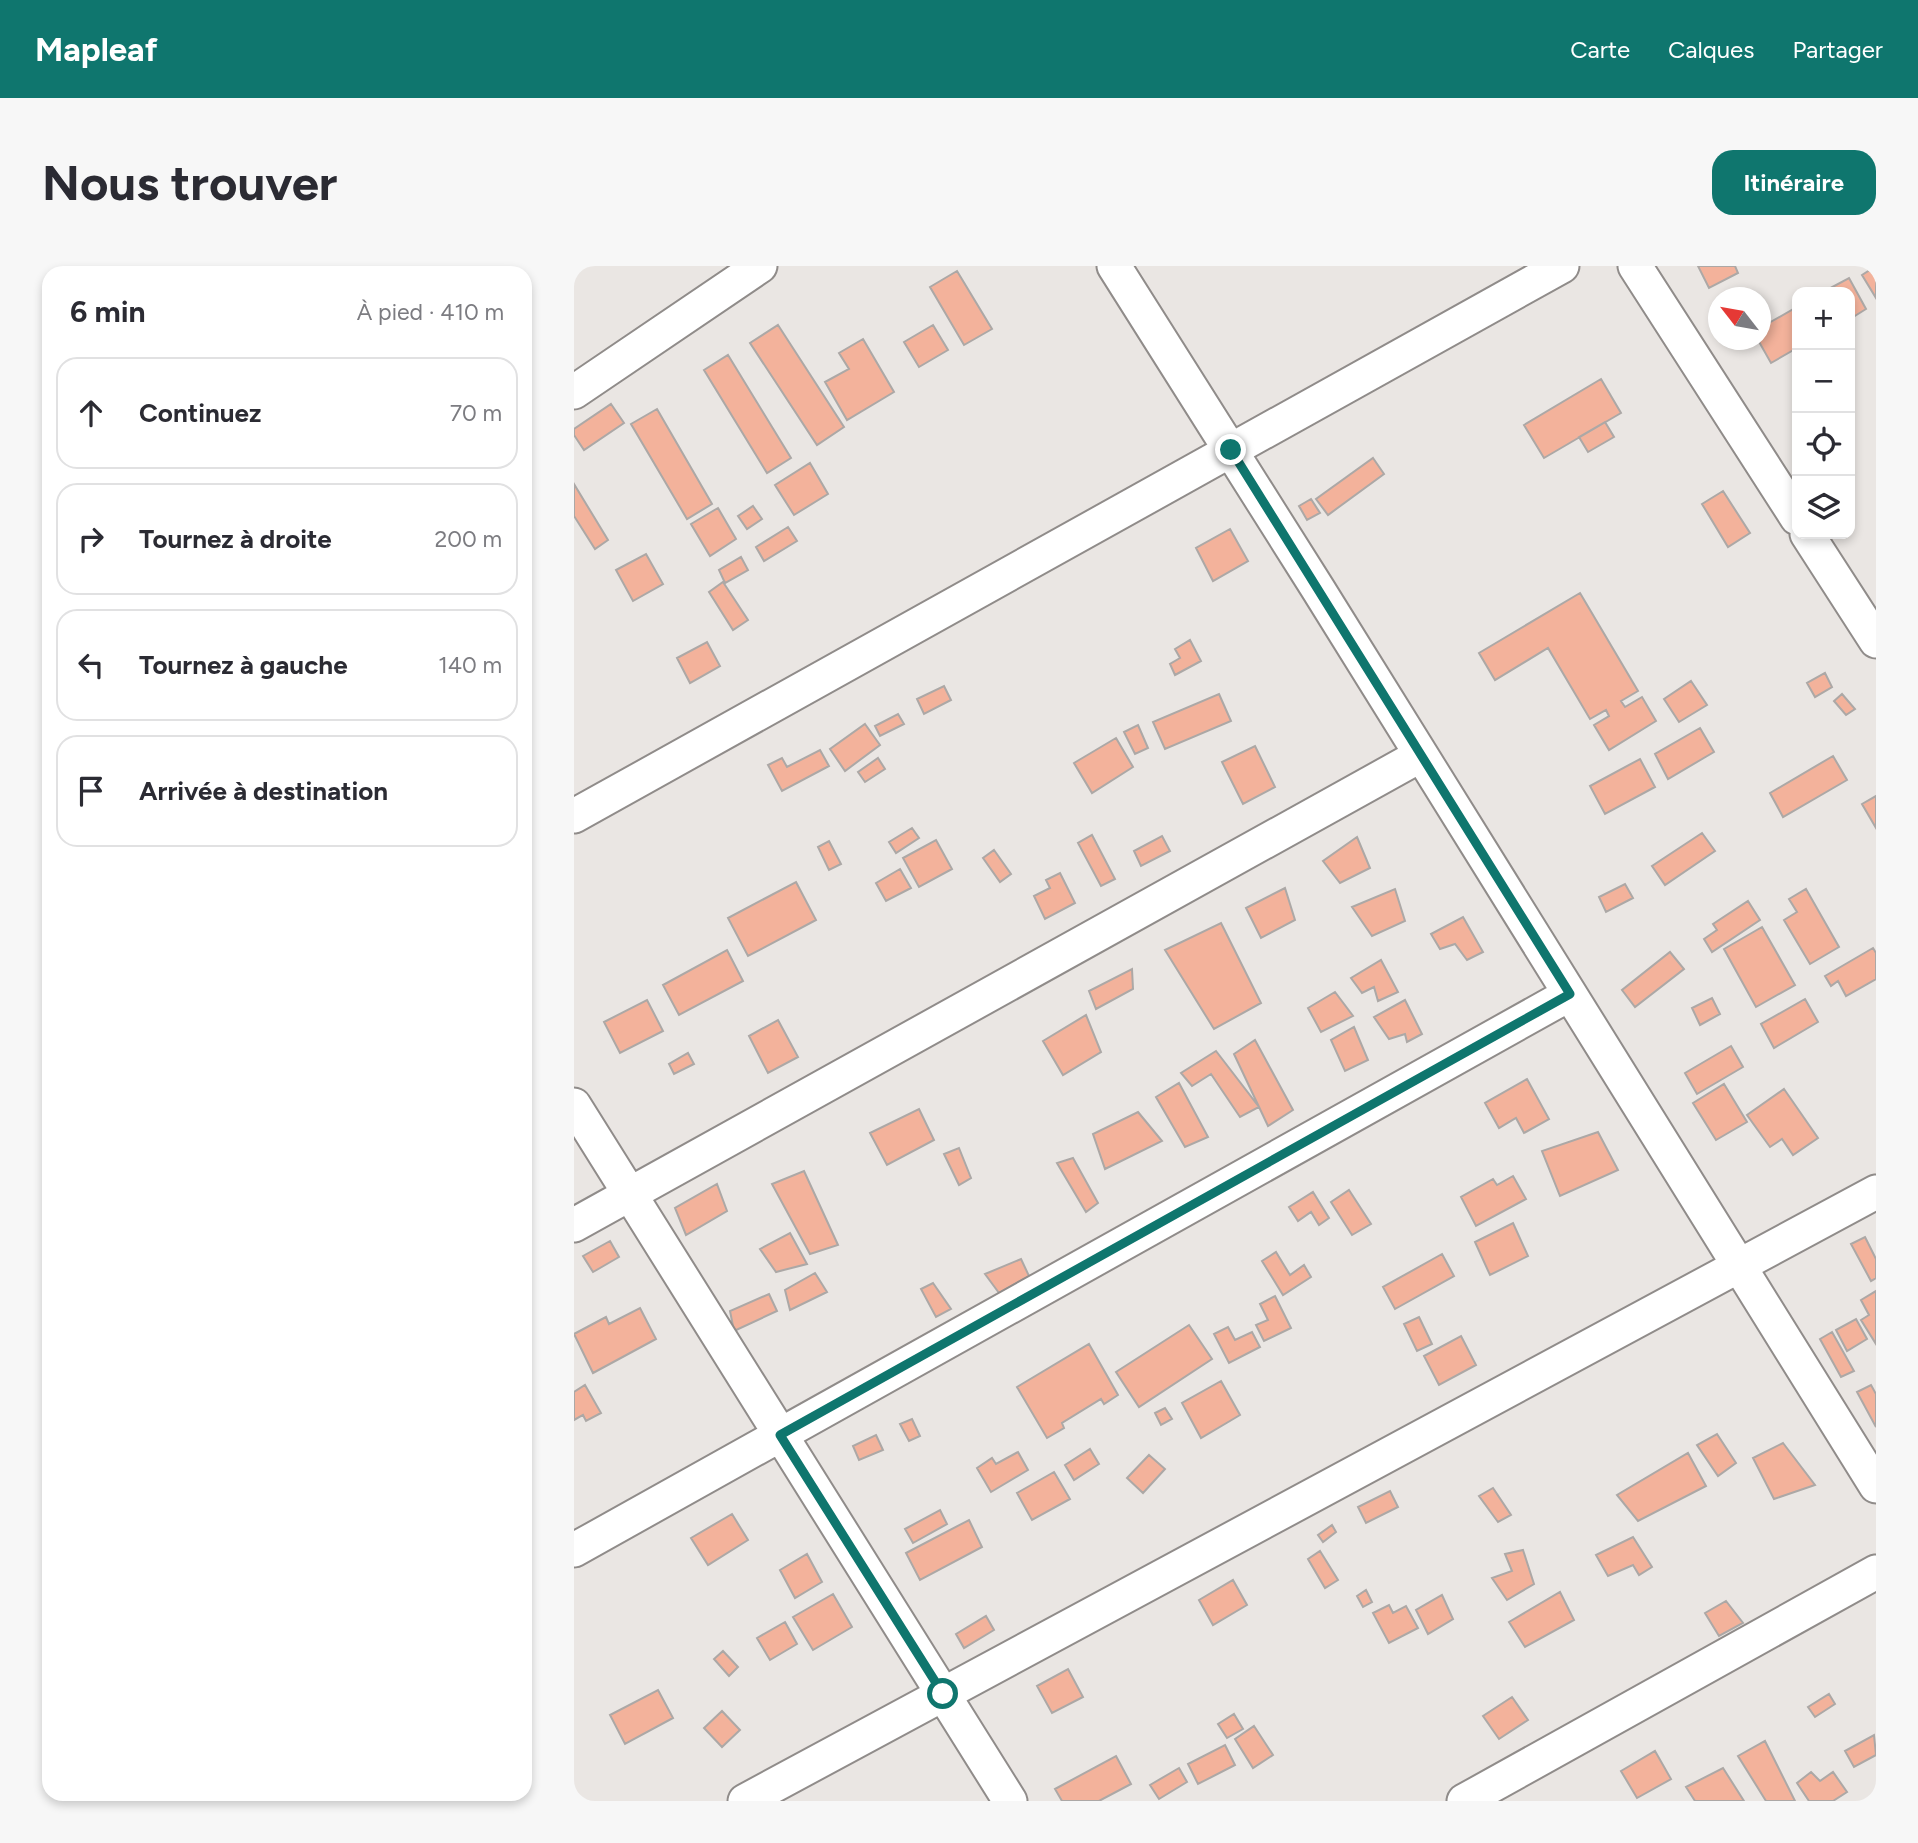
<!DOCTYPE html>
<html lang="fr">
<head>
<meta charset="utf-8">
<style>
	body { margin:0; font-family:Figtree,sans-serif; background:#f7f7f7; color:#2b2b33 }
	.controls { position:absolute; right:21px; top:21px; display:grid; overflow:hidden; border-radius:14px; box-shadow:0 4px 10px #0003 }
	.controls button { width:63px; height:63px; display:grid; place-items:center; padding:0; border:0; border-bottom:2px solid #e1e1e2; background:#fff; color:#2b2b33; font:35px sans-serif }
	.compass { position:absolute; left:1134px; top:21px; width:63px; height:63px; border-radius:50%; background:#fff; box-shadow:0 4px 10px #0003; rotate:301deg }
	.stop { position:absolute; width:21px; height:21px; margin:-16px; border:5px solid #0f766e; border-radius:50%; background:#fff }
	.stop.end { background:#0f766e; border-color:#fff; box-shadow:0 2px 7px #0008 }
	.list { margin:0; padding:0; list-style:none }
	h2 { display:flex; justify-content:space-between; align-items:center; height:91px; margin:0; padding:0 28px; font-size:30px }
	h2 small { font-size:23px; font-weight:400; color:#7c7c81 }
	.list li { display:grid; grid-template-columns:46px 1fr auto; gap:21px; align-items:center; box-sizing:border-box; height:112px; margin:0 14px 14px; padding:0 14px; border:2px solid #e1e1e2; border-radius:21px }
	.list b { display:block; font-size:26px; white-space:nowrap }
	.list em { font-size:23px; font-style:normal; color:#7c7c81 }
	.icon { flex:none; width:38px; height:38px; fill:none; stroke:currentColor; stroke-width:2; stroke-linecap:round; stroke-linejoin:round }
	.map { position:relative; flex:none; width:1302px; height:1535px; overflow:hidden; border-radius:21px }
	header { display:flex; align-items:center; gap:42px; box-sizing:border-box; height:98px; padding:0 35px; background:#0f766e; color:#fff }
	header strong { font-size:33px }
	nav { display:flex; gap:38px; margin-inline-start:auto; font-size:24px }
	.intro { display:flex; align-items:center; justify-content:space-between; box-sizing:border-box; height:168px; padding:0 42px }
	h1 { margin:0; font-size:49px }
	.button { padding:18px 32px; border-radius:21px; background:#0f766e; color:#fff; font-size:24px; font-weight:700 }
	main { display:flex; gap:42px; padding:0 42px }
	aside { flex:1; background:#fff; border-radius:21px; box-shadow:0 4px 10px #0003 }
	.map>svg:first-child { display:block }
	.building { fill:#f3b29b; stroke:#aca8a6; stroke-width:2 }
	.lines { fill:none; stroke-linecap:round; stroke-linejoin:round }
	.minor-casing { stroke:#908c8a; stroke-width:37 }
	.minor { stroke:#fff; stroke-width:33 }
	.route { stroke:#0f766e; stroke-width:9 }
</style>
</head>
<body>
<header>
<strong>Mapleaf</strong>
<nav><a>Carte</a><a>Calques</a><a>Partager</a></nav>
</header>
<div class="intro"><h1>Nous trouver</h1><a class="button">Itinéraire</a></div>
<main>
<aside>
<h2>6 min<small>À pied · 410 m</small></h2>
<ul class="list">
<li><svg class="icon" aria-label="ahead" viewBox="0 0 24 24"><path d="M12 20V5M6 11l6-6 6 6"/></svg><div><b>Continuez</b></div><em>70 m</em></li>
<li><svg class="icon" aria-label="right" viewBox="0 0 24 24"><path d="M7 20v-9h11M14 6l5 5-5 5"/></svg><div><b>Tournez à droite</b></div><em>200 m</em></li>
<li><svg class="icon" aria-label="left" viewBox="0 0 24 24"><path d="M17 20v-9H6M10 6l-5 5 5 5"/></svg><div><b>Tournez à gauche</b></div><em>140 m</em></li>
<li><svg class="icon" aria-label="arrive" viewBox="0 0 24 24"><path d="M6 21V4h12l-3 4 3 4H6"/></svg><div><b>Arrivée à destination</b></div></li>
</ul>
</aside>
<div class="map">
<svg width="1302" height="1535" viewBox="0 0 1302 1535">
	<rect width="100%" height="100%" fill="#eae6e3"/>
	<path class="building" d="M1124 0H1161L1164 7 1135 22Z
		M1302 0V32L1288 9Z
		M383 5 418 63 390 79 356 21Z
		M1275 12 1292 43 1276 53V26H1249Z
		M1223 41V82L1197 97 1184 74H1186V62Z
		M204 59 270 161 243 179 176 77Z
		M359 59 374 84 345 101 330 76Z
		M289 73 320 126 273 154 251 116 275 103 265 87Z
		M154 89 217 192 193 207 130 104Z
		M1027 113 1047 147 970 192 950 159Z
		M37 138 50 157 10 184 0 169V163Z
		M83 143 138 238 113 253 57 158Z
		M1031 156 1040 171 1014 186 1005 171Z
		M799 192 810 208 754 249 742 233Z
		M236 197 254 228 220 249 201 219Z
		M0 218 34 274 21 283 0 250Z
		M1149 225 1176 267 1154 281 1128 238Z
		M737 233 746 247 733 254 725 240Z
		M179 240 188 253 173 263 164 250Z
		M144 242 162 273 136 290 117 258Z
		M214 261 223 275 190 295 182 281Z
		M656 263 674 295 639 315 622 282Z
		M72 288 89 318 59 335 42 304Z
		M167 291 174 304 151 317 145 304Z
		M149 316 174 354 159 364 135 326Z
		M1006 327 1064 425 1047 435 1051 441 1068 431 1082 455 1035 484 1020 459 1035 450 1032 444 1016 453 974 382 921 414 905 387Z
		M616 374 627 395 601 409 596 398 606 392 601 383Z
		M133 376 146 400 116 417 103 392Z
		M1251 407 1258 421 1241 431 1233 417Z
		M1117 415 1133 439 1105 456 1090 433Z
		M370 420 377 434 350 448 343 433Z
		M645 428 657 455 591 483 579 456Z
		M1268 428 1281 443 1272 449 1260 435Z
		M324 448 330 458 306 470 301 460Z
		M291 458 306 479 271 505 256 483Z
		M564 459 574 482 561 488 550 466Z
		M1126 462 1140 486 1094 513 1081 488Z
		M542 472 559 501 518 527 500 497Z
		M681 480 701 521 669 538 648 496Z
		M246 484 255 500 208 525 194 499 208 492 213 501Z
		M1259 490 1273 514 1209 551 1196 527Z
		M304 492 311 503 291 516 284 506Z
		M1066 493 1081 521 1031 548 1016 520Z
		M1302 530V562L1288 538Z
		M338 562 345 572 322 587 315 576Z
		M1128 567 1141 585 1091 619 1078 600Z
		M518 569 541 613 527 620 504 577Z
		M588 570 596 585 567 600 560 585Z
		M783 571 796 602 766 617 749 595Z
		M362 574 378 603 345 621 329 592Z
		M255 575 267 598 255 604 244 581Z
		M420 584 437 608 426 616 409 592Z
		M326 603 337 622 312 635 302 617Z
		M486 607 501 637 471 653 460 630 476 622 472 614Z
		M222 616 242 654 174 690 154 652Z
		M1051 618 1059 632 1032 646 1025 631Z
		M711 622 721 654 687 672 672 642Z
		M821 623 831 655 798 670 778 641Z
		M1232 623 1265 681 1236 698 1210 654 1223 646 1215 633Z
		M1174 635 1186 654 1138 686 1130 673 1143 664 1139 658Z
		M889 651 909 686 893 694 881 678 866 683 857 668Z
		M647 657 687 737 640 763 591 684Z
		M1188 661 1221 719 1182 741 1150 683Z
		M1299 682 1302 687V713L1272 730 1264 715 1257 720 1251 710Z
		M153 684 169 715 105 749 89 719Z
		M1096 686 1110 703 1061 741 1048 724Z
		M807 694 824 726 804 735 800 721 788 727 777 712Z
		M558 703 559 723 522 743 515 725Z
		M761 726 779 750 747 766 734 742Z
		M1138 732 1146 748 1126 759 1118 742Z
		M1231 733 1244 756 1200 782 1187 758Z
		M73 734 89 765 46 787 30 756Z
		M831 734 848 768 833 776 831 768 815 773 800 751Z
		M512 749 527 786 489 809 469 775Z
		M204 754 224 791 194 807 175 770Z
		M780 761 794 794 771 805 757 774Z
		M681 774 719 844 694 860 660 788Z
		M1157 780 1169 801 1123 828 1111 807Z
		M642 785 685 841 666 851 637 808 618 820 607 807Z
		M114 787 120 798 100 808 95 798Z
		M953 813 975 853 950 867 942 852 925 862 911 837Z
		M605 817 634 871 611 881 582 831Z
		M1150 818 1173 856 1142 874 1119 837Z
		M1210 823 1244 872 1219 889 1208 873 1196 881 1173 849Z
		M345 843 360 874 313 899 296 867Z
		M564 846 588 875 531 903 519 868Z
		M1024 866 1044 904 986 930 968 885Z
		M385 882 397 912 385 919 370 888Z
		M499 892 524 937 512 946 483 897Z
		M230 905 264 979 236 988 198 918Z
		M939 910 952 933 902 960 887 931 919 913 923 919Z
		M143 918 153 945 112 969 101 942Z
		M775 924 797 958 778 969 757 936Z
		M739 926 755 952 745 959 737 946 724 955 715 941Z
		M939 957 954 990 916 1009 901 976Z
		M216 967 233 998 202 1006 186 983Z
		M1291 971 1302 993V1012L1297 1015 1277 978Z
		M36 975 45 991 19 1006 9 990Z
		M702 986 716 1009 730 999 737 1011 709 1029 688 995Z
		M868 988 880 1010 821 1043 809 1021Z
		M447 993 455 1010 425 1027 411 1008Z
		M241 1007 253 1026 216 1044 211 1024Z
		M359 1017 377 1043 362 1051 347 1023Z
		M1302 1025V1078L1287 1054 1295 1049 1287 1034Z
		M195 1028 203 1045 160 1065 156 1045Z
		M701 1030 717 1062 690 1075 682 1059 694 1054 686 1038Z
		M66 1042 82 1073 19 1107 0 1068 32 1051 35 1058Z
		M845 1051 858 1078 843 1085 830 1058Z
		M1282 1053 1293 1073 1273 1085 1262 1064Z
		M615 1059 638 1093 565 1141 542 1106Z
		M654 1061 661 1074 678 1066 686 1081 655 1097 640 1068Z
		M1258 1066 1280 1105 1267 1111 1246 1073Z
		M887 1070 902 1099 865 1119 850 1090Z
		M515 1078 544 1129 530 1138 527 1133 488 1157 490 1162 473 1172 443 1121Z
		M647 1115 666 1149 627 1172 608 1137Z
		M11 1119 27 1147 12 1155 9 1149 0 1154V1126Z
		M1297 1119 1302 1128V1161L1283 1126Z
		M591 1142 598 1153 587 1159 581 1147Z
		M338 1153 346 1170 335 1175 326 1158Z
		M1143 1168 1162 1197 1144 1210 1123 1179Z
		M302 1169 309 1184 285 1194 279 1180Z
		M1209 1177 1241 1219 1200 1233 1179 1192Z
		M516 1183 525 1198 500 1214 491 1199Z
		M444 1186 454 1204 417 1226 403 1202 418 1192 422 1198Z
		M1114 1187 1132 1220 1064 1255 1043 1229Z
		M575 1189 591 1203 569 1227 553 1212Z
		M480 1206 496 1233 458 1254 443 1227Z
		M919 1222 937 1249 924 1256 905 1230Z
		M816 1225 824 1241 792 1257 784 1241Z
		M366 1244 373 1258 339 1277 331 1263Z
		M158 1248 174 1274 134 1299 117 1272Z
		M395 1254 408 1281 346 1314 332 1287Z
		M758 1259 762 1266 749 1276 744 1269Z
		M1059 1271 1078 1301 1065 1309 1059 1299 1034 1310 1022 1289Z
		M949 1284 960 1318 933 1334 918 1312 938 1305 931 1288Z
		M746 1285 764 1314 751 1322 734 1293Z
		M233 1288 248 1316 221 1332 206 1304Z
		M659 1314 673 1339 639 1359 625 1334Z
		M792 1324 798 1336 789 1341 783 1330Z
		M986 1326 1000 1354 951 1381 935 1356Z
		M259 1328 278 1361 239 1384 219 1351Z
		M868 1329 879 1353 854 1368 842 1344Z
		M1152 1335 1169 1357 1145 1370 1131 1347Z
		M815 1339 819 1347 832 1340 844 1362 815 1377 799 1347Z
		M412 1350 420 1364 390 1382 382 1368Z
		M211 1356 223 1378 196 1394 183 1372Z
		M149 1385 164 1401 155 1410 140 1393Z
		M494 1403 509 1431 478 1447 463 1420Z
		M84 1424 99 1452 51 1478 36 1449Z
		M1255 1428 1261 1438 1241 1451 1234 1441Z
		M938 1431 954 1454 925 1473 909 1450Z
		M148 1445 166 1464 148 1481 130 1462Z
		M660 1448 669 1463 653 1472 644 1458Z
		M680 1460 699 1489 679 1502 661 1473Z
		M1300 1469 1302 1489 1280 1501 1271 1485Z
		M1191 1475 1221 1535H1192L1164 1490Z
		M651 1479 661 1499 624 1518 614 1498Z
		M1081 1485 1097 1513 1063 1532 1047 1505Z
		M542 1490 557 1518 525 1535H488L481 1523Z
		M605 1502 613 1516 585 1533 576 1519Z
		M1149 1502 1170 1535H1121L1112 1521Z
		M1237 1506 1246 1515 1259 1506 1273 1526 1259 1535H1235L1223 1517Z"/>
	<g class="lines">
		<g class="minor-casing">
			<path id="minor" d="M540 0 744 323 1302 1220
				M1061 0 1223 252
				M0 126 186 0
				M1233 268 1302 375
				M0 550 988 0
				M0 839 436 1535
				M0 959 847 489
				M0 1284 996 728
				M171 1535 1302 926
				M890 1535 1302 1306"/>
		</g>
		<use href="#minor" class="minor"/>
	</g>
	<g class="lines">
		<path class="route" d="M369 1428 206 1169 996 728 657 184"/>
	</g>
</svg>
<div class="controls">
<button>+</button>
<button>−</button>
<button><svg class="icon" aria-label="locate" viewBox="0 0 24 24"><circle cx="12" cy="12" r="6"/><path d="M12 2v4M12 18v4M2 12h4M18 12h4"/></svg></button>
<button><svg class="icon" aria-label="layers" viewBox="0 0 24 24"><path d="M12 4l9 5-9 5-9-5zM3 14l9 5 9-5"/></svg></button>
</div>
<svg class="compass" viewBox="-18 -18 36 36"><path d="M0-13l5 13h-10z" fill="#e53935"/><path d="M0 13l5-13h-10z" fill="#7c7c81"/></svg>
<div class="stop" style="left:369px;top:1428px"></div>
<div class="stop end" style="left:657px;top:184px"></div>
</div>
</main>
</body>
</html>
